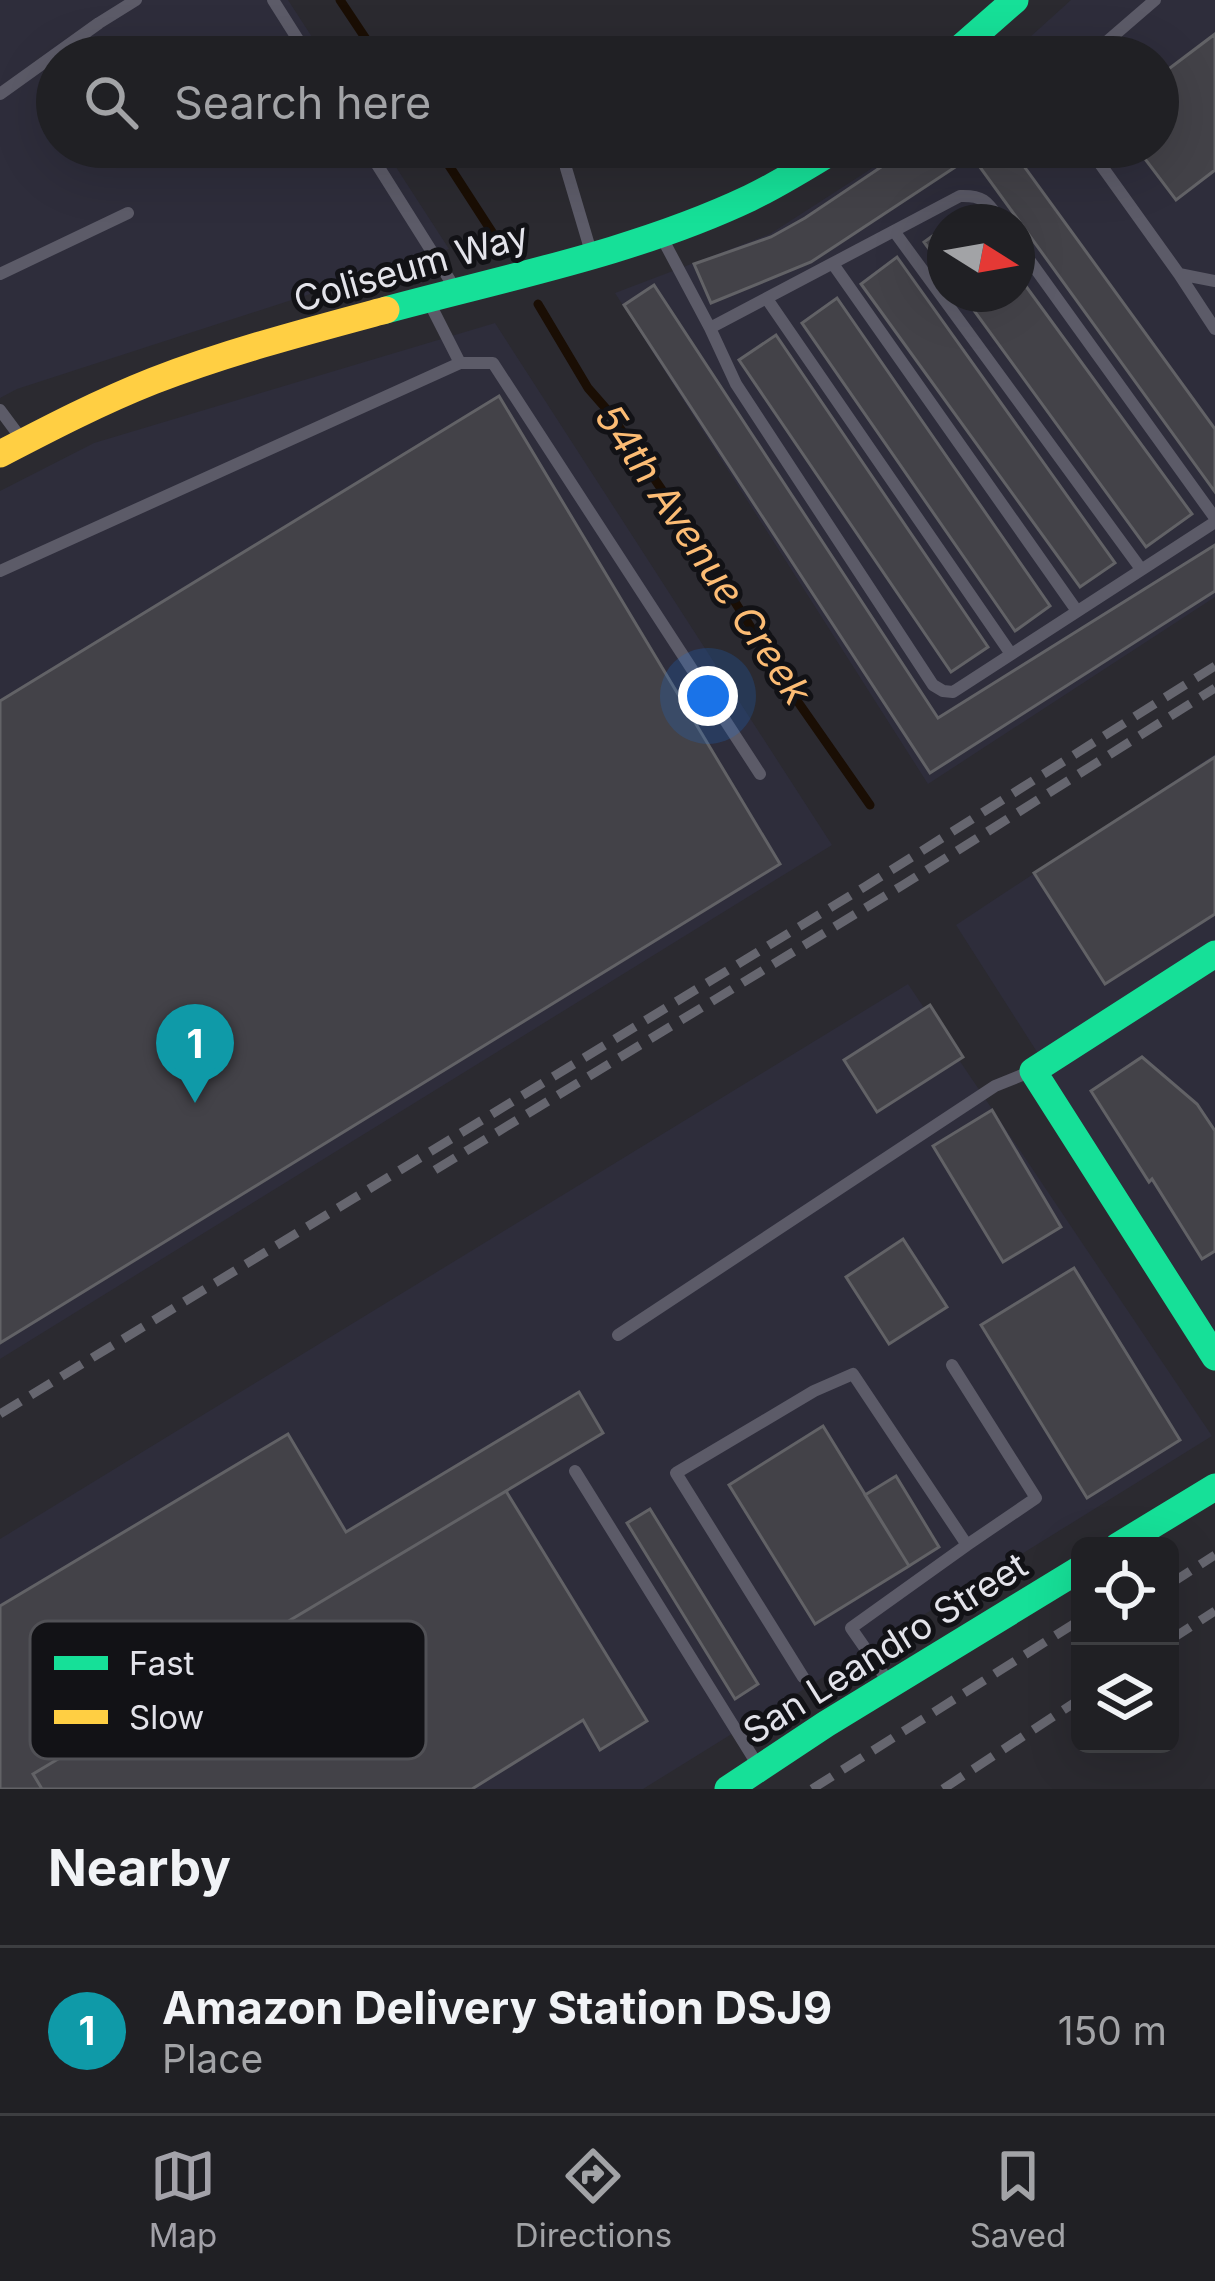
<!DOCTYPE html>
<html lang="en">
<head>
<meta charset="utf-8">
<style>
	body { margin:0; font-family:Inter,sans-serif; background:#2d2d31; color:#f1f3f6 }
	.controls { position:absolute; right:36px; bottom:36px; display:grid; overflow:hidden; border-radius:18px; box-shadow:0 12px 48px #0002 }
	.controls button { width:108px; height:108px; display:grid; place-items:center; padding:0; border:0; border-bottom:3px solid #3d3e41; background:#202024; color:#f1f3f6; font:60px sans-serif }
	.compass { position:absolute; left:927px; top:204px; width:108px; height:108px; border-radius:50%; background:#202024; box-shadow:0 12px 48px #0002; rotate:101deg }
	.you { position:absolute; left:708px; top:696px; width:42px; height:42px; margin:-30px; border:9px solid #fff; border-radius:50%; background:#1a73e8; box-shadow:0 0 0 18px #1a73e833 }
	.badge { display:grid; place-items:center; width:78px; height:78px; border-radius:50%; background:#a3a2a9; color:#fff; font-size:39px; font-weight:700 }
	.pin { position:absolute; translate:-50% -99px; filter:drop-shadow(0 3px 6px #0008) }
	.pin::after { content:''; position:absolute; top:63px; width:42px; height:36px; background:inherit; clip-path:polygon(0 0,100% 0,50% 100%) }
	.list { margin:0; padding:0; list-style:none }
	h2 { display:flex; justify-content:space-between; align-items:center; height:156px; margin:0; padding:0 48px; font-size:51px }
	h2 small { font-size:39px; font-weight:400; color:#a2a3a6 }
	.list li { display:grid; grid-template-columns:78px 1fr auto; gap:36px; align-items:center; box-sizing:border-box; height:168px; padding:0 48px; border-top:3px solid #3d3e41 }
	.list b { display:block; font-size:45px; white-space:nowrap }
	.list p { margin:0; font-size:39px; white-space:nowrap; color:#a2a3a6 }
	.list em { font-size:39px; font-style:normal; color:#a2a3a6 }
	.icon { flex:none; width:66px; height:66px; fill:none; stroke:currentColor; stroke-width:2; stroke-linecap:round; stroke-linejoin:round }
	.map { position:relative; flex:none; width:1215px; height:1789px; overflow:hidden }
	.search { position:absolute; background:#202024; box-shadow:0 12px 48px #0002; left:36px; right:36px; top:36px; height:132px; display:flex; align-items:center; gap:30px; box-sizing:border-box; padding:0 42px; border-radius:66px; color:#a2a3a6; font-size:45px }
	.sheet { height:324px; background:#202024 }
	nav { display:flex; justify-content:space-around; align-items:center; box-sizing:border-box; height:168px; border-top:3px solid #3d3e41; background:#202024; font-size:33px; color:#a2a3a6 }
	nav a { display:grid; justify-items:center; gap:6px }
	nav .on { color:#a3a2a9 }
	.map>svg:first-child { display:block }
	.built { fill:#2e2d3b; fill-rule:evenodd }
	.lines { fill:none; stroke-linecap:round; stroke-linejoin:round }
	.stream { stroke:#1a0e04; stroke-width:9 }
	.building { fill:#434248; stroke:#626266; stroke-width:3 }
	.lane { stroke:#5c5b68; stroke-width:12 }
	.fast { stroke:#16e098; stroke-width:27 }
	.slow { stroke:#ffcf43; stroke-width:27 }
	.rail { stroke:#66666f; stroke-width:9; stroke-dasharray:24 12; stroke-linecap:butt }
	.labels { text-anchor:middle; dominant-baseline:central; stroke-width:10; stroke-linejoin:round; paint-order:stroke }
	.street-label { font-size:36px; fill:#e3e3ea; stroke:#121216 }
	.water-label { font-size:39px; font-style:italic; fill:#fcbc74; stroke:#121216 }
	.key { fill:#121216; stroke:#515156; stroke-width:3 }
	.key-label { font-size:33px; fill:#e3e3ea }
</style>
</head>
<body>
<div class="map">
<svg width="1215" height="1789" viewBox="0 0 1215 1789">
	<rect width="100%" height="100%" fill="#2b2a30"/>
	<path class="built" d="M0 0H288L325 57H57V147H383L449 249 17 389 0 398Z
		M1071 0H1215V597L928 784 615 293 770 234 905 147H1158V57H1008ZM945 222H1017V294H945Z
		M495 323 832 845 0 1359V491L94 443Z
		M1215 754V1331L956 925Z
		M908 984 1212 1436 643 1789H0V1539Z"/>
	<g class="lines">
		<path class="stream" d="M340 0 378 57
			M437 147 492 232
			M538 304 588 388 609 412 694 537 798 702 870 805"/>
	</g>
	<path class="building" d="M1215 34V170L1176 200 1136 147H1158V77Z
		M911 147H1010L1215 429V492L972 156 811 262 711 303 694 264 771 237 805 218Z
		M970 209 979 222H952Z
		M945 227V271L924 242Z
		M897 257 1115 563 1080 587 861 284Z
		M1017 274 1192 514 1146 547 962 294H1017Z
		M654 285 938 718 1215 545V591L930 773 624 305Z
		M837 298 1050 606 1015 631 802 323Z
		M776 335 988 647 951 672 739 360Z
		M499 396 780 864 0 1343V701Z
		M1215 757V914L1105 984 1034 873Z
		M930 1005 963 1057 877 1112 844 1060Z
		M1142 1057 1197 1104 1215 1131V1251L1202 1259 1152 1179 1149 1182 1091 1091Z
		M992 1110 1061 1227 1003 1262 933 1146Z
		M903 1239 947 1307 889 1344 846 1277Z
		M1074 1268 1180 1440 1087 1498 981 1325Z
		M579 1392 603 1433 33 1774 42 1789H0V1606L288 1434 346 1532Z
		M823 1426 909 1566 815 1624 729 1485Z
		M896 1476 939 1547 909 1566 865 1495Z
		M506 1491 647 1721 600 1750 583 1720 472 1789H42L33 1774Z
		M650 1509 758 1684 735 1699 627 1523Z"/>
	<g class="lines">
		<path class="lane" d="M273 0 309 57
			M1089 57 1155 0
			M0 94 99 23 136 0
			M366 147 456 290
			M1088 147 1179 274 1215 281
			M566 168 591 252
			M1002 222C988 203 985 195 960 196L710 328 736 384 933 685 943 691 953 692 1215 522
			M894 231 1141 569
			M661 236 710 328
			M1017 243 1215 518
			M833 264 1077 611
			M0 274 128 213
			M1179 274 1215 329
			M767 299 1011 654
			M428 300 460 363H493L760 774
			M0 410 23 441
			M0 571 460 363
			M618 1335 995 1086 1032 1071
			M952 1365 1036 1498 967 1545
			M575 1471 759 1767
			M803 1677 676 1473 814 1391 853 1374 967 1545 851 1628 890 1684"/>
		<path class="fast" d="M950 57 1015 0
			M386 310C508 277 636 252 750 198 781 183 810 165 839 147
			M1215 954 1033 1071 1215 1357
			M1118 1546 1215 1487
			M728 1789 826 1724 1080 1569"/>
		<path class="slow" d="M0 454C50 428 100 402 153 381 228 352 308 331 386 310"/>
		<path class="rail" d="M435 1170 903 885 1215 688
			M0 1414 866 886 1215 666
			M1170 1584 1215 1555
			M1170 1640 1215 1611
			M812 1789 1080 1620
			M943 1789 1080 1699"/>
	</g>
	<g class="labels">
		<g class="street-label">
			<text transform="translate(411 267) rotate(-16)">Coliseum Way</text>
			<text transform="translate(885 1648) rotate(-32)">San Leandro Street</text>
		</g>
		<g class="water-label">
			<text transform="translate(704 554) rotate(56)">54th Avenue Creek</text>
		</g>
	</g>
	<rect x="30" y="1621" width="396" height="138" rx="18" class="key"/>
	<rect x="54" y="1656" width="54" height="14" fill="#16e098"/>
	<rect x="54" y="1710" width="54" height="14" fill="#ffcf43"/>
	<g class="key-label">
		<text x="129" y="1675">Fast</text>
		<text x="129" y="1729">Slow</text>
	</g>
</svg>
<div class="controls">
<button><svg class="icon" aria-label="locate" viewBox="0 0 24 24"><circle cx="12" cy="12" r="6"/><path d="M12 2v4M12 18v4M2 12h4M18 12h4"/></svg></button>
<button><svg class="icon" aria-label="layers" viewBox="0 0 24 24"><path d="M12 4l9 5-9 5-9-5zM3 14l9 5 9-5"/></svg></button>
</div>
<svg class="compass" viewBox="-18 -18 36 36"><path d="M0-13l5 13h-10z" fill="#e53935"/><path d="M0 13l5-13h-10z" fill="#a2a3a6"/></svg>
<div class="you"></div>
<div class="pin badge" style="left:195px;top:1103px;background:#0f9aa8">1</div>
<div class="search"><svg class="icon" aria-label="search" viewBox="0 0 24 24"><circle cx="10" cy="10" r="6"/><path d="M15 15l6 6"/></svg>Search here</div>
</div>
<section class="sheet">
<h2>Nearby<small></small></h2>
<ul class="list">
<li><span class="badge" style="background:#0f9aa8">1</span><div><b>Amazon Delivery Station DSJ9</b><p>Place</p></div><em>150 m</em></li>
</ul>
</section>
<nav>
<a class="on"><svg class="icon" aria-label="map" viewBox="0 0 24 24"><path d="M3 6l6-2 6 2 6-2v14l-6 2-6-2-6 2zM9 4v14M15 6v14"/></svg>Map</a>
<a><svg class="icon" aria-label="directions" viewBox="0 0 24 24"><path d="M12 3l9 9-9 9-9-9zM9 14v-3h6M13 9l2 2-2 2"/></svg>Directions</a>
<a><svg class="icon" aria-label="saved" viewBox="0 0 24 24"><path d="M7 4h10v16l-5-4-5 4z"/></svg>Saved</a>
</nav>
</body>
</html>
